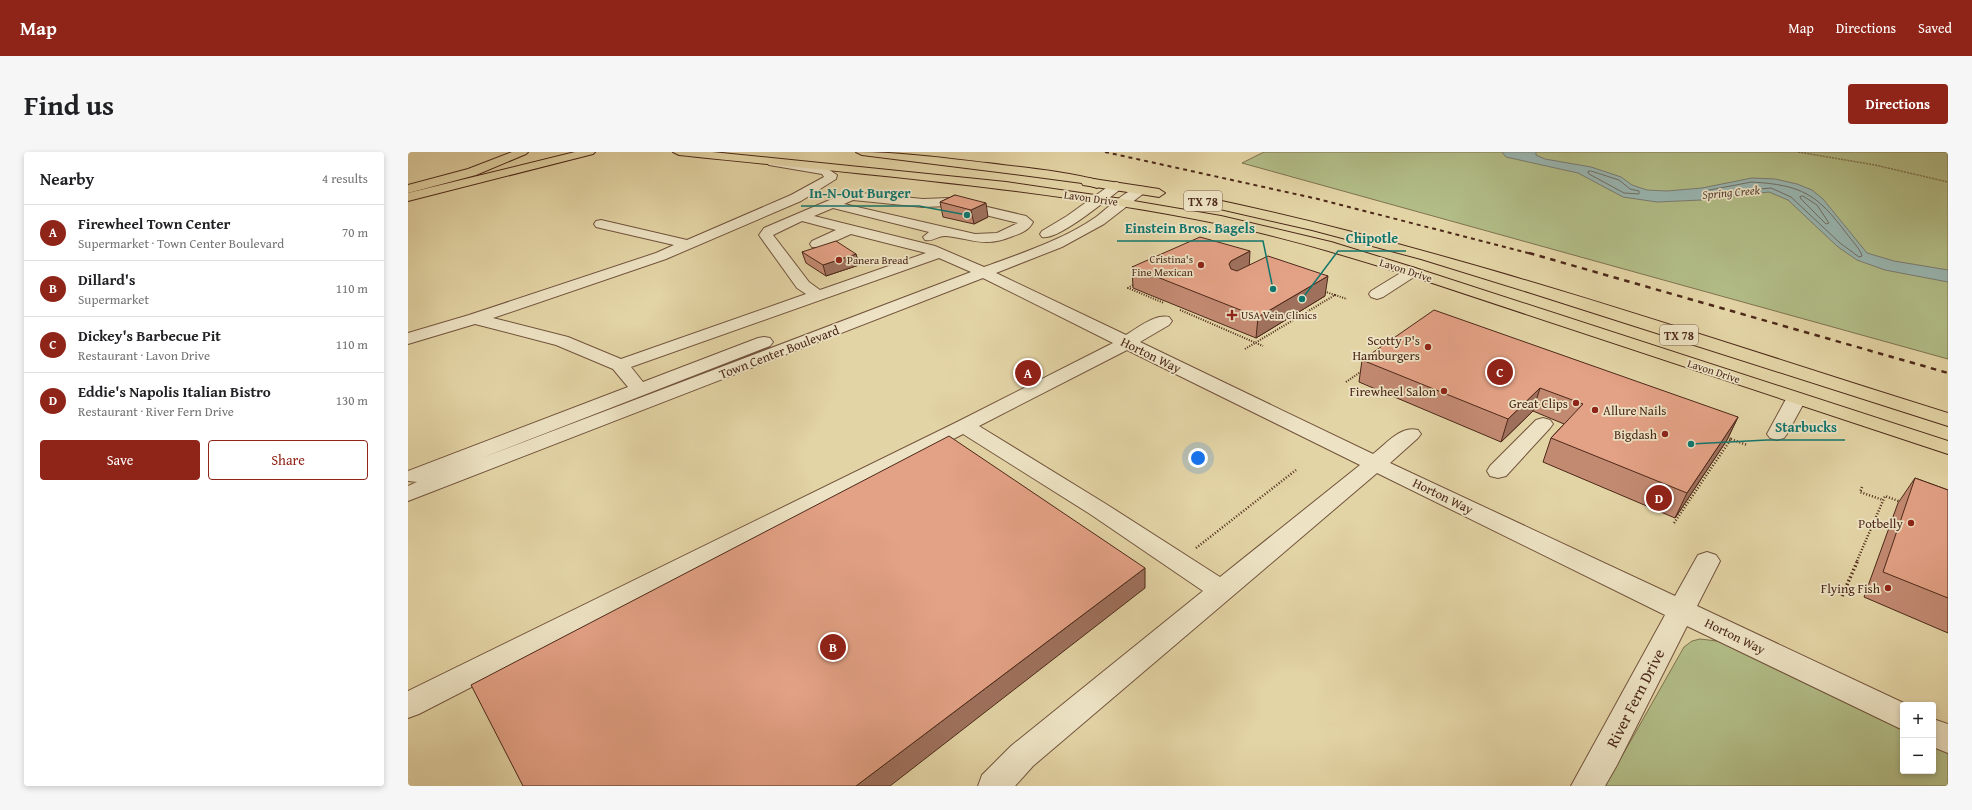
<!DOCTYPE html>
<html lang="en">
<head>
<meta charset="utf-8">
<style>
	body { margin:0; font-family:"Gentium Book Plus",serif; background:#f6f6f6; color:#202124 }
	.controls { position:absolute; right:12px; bottom:12px; display:grid; overflow:hidden; border-radius:4px; box-shadow:0 2px 6px #0003 }
	.controls button { width:36px; height:36px; display:grid; place-items:center; padding:0; border:0; border-bottom:1px solid #e0e0e0; background:#fff; color:#202124; font:20px sans-serif }
	.you { position:absolute; left:790px; top:306px; width:14px; height:14px; margin:-10px; border:3px solid #fff; border-radius:50%; background:#1a73e8; box-shadow:0 0 0 6px #1a73e833 }
	.badge { display:grid; place-items:center; width:26px; height:26px; border-radius:50%; background:#8f2418; color:#fff; font-size:13px; font-weight:700 }
	.pin { position:absolute; translate:-50% -50%; border:2px solid #fff; box-shadow:0 1px 4px #0006 }
	.list { margin:0; padding:0; list-style:none }
	h2 { display:flex; justify-content:space-between; align-items:center; height:52px; margin:0; padding:0 16px; font-size:17px }
	h2 small { font-size:13px; font-weight:400; color:#757577 }
	.list li { display:grid; grid-template-columns:26px 1fr auto; gap:12px; align-items:center; box-sizing:border-box; height:56px; padding:0 16px; border-top:1px solid #e0e0e0 }
	.list b { display:block; font-size:15px; white-space:nowrap }
	.list p { margin:0; font-size:13px; white-space:nowrap; color:#757577 }
	.list em { font-size:13px; font-style:normal; color:#757577 }
	.actions { display:flex; gap:8px; padding:12px 16px }
	.actions a { flex:1; padding:9px 0; border:1px solid #8f2418; border-radius:4px; text-align:center; font-size:14px; color:#8f2418 }
	.actions .main { background:#8f2418; color:#fff }
	.map { position:relative; flex:none; width:1540px; height:634px; overflow:hidden; border-radius:4px }
	header { display:flex; align-items:center; gap:24px; box-sizing:border-box; height:56px; padding:0 20px; background:#8f2418; color:#fff }
	header strong { font-size:19px }
	nav { display:flex; gap:22px; margin-inline-start:auto; font-size:14px }
	.intro { display:flex; align-items:center; justify-content:space-between; box-sizing:border-box; height:96px; padding:0 24px }
	h1 { margin:0; font-size:28px }
	.button { padding:10px 18px; border-radius:4px; background:#8f2418; color:#fff; font-size:14px; font-weight:700 }
	main { display:flex; gap:24px; padding:0 24px }
	aside { flex:1; background:#fff; border-radius:4px; box-shadow:0 2px 6px #0003 }
	.map>svg:first-child { display:block }
	.green { fill:#b2bd87; stroke:#7f7250 }
	.water { fill:#99b6b1; stroke:#7a7d74 }
	.lines { fill:none; stroke-linecap:round; stroke-linejoin:round }
	.shore { stroke:#726f65; stroke-width:1 }
	.minor-casing { stroke:#72533c; stroke-width:2 }
	.major-casing { stroke:#4c2819; stroke-width:2 }
	.highway-casing { stroke:#4c2819; stroke-width:2 }
	.path-far3 { stroke:#4c2819; stroke-width:1.5; stroke-dasharray:0.5 1; stroke-linecap:butt }
	.path-far2 { stroke:#4c2819; stroke-width:2; stroke-dasharray:1 1.5; stroke-linecap:butt }
	.path-far1 { stroke:#4c2819; stroke-width:2.5; stroke-dasharray:1 2; stroke-linecap:butt }
	.path { stroke:#4c2819; stroke-width:3.5; stroke-dasharray:1.5 2.5; stroke-linecap:butt }
	.minor { fill:#ede3c4; fill-rule:evenodd }
	.major { fill:#e3d4a5; fill-rule:evenodd }
	.highway { fill:#e3d4a5; fill-rule:evenodd }
	.rail-far1 { stroke:#4c2819; stroke-width:2; stroke-dasharray:4 4; stroke-linecap:butt }
	.rail { stroke:#4c2819; stroke-width:2.5; stroke-dasharray:5.5 5.5; stroke-linecap:butt }
	.wall { fill:#c38a72; stroke:#4c2819 }
	.shaded-wall { fill:#9f715d; stroke:#4c2819 }
	.building { fill:#e3a185; stroke:#4c2819 }
	.poi-dot { fill:#8f2418; stroke:#ede3c4; stroke-width:1.5 }
	.labels { text-anchor:middle; dominant-baseline:central; stroke-width:3.5; stroke-linejoin:round; paint-order:stroke }
	.far-street-label { font-size:11px; fill:#4c2819; stroke:#ede3c4 }
	.far-poi-label { font-size:11px; fill:#4c2819; stroke:#ede3c4; text-anchor:start }
	.far-water-label { font-size:12px; font-style:italic; fill:#5b4437; stroke:#ede3c4 }
	.shield { fill:#ede3c4; stroke:#7c604c; stroke-width:1 }
	.shield-label { font-size:12px; font-weight:bold; fill:#4c2819 }
	.poi-label { font-size:13px; fill:#4c2819; stroke:#ede3c4; text-anchor:end }
	.street-label { font-size:13px; fill:#4c2819; stroke:#ede3c4 }
	.near-street-label { font-size:16px; fill:#4c2819; stroke:#ede3c4 }
	.leader { fill:none; stroke:#0f766e; stroke-width:1.5 }
	.callout-dot { fill:#0f766e; stroke:#ede3c4; stroke-width:1.5 }
	.callout-label { font-size:14px; text-anchor:middle; font-weight:bold; fill:#0f766e; stroke:#ede3c4; stroke-width:3.5; stroke-linejoin:round; paint-order:stroke }
</style>
</head>
<body>
<header>
<strong>Map</strong>
<nav><a>Map</a><a>Directions</a><a>Saved</a></nav>
</header>
<div class="intro"><h1>Find us</h1><a class="button">Directions</a></div>
<main>
<aside>
<h2>Nearby<small>4 results</small></h2>
<ul class="list">
<li><span class="badge">A</span><div><b>Firewheel Town Center</b><p>Supermarket · Town Center Boulevard</p></div><em>70 m</em></li>
<li><span class="badge">B</span><div><b>Dillard's</b><p>Supermarket</p></div><em>110 m</em></li>
<li><span class="badge">C</span><div><b>Dickey's Barbecue Pit</b><p>Restaurant · Lavon Drive</p></div><em>110 m</em></li>
<li><span class="badge">D</span><div><b>Eddie's Napolis Italian Bistro</b><p>Restaurant · River Fern Drive</p></div><em>130 m</em></li>
</ul>
<div class="actions"><a class="main">Save</a><a>Share</a></div>
</aside>
<div class="map">
<svg width="1540" height="634" viewBox="0 0 1540 634">
	<rect width="100%" height="100%" fill="#e3d4a5"/>
	<filter id="stains"><feTurbulence type="fractalNoise" baseFrequency=".005" numOctaves="4"/><feColorMatrix values="0 0 0 0 .2 0 0 0 0 .09 0 0 0 0 .02 0 0 0 .5 -.17"/></filter>
	<radialGradient id="worn" r=".72"><stop offset=".6" stop-color="#630" stop-opacity="0"/><stop offset="1" stop-color="#630" stop-opacity=".3"/></radialGradient>
	<path class="green" d="M856 0H1540V207L834 11Z
		M1292 487 1309 489 1319 493 1495 578V619H1525V592L1540 599V634H1197L1276 495 1284 489Z"/>
	<path class="water" d="M1094 0H1128V3L1137 7 1183 15 1213 25 1224 33 1239 38 1259 39 1294 36 1344 26 1367 27 1389 32 1404 38 1415 47 1459 101 1486 109 1540 118V130L1477 118 1449 108 1430 95 1380 48 1361 40 1293 48 1249 50 1215 45 1170 21 1098 5Z"/>
	<g class="lines">
		<path class="shore" d="M1183 19 1211 28 1222 37 1231 39V42L1216 41 1181 22 1180 20Z
			M1344 30C1394 33 1409 42 1439 82 1443 88 1452 96 1454 104L1451 105 1432 91 1383 45 1363 36 1297 42 1298 39Z
			M1395 44 1409 53 1421 71 1418 72 1393 47 1392 45Z"/>
		<g class="minor-casing">
			<path id="minor" d="M365 7 417 15 429 23 428 27 393 49 258 107 85 166 160 185 213 207 398 142 389 136 351 83 356 76 438 41 443 40 515 47 541 46 618 64 625 70C621 78 614 81 605 84 576 96 566 87 538 84 530 83 525 90 517 88L515 85 521 80 425 56 406 64 527 94 576 115C614 101 655 88 688 65 699 57 724 32 736 35L738 38 736 41 696 72 654 95 588 121 718 183C730 176 746 162 761 165L764 169 761 173 732 190 965 302C978 292 993 273 1010 278L1013 282 1010 286 982 311 1267 444 1290 403 1299 400 1308 403 1312 409 1289 454 1500 553H1495V578L1279 474 1209 613 1197 634H1163L1257 463 969 321 625 614 607 634H570L574 623 603 594 795 439 682 362 555 282 11 562 0 566V539L549 270 705 191 575 126 0 349V334L9 330 0 329V319L220 235 205 217 148 193 67 172 0 192V181L61 163 248 101 266 93 188 75 186 72 188 69 193 68 279 88 383 43 416 25 414 22 361 13 359 11ZM445 48 515 55 541 54 610 71 589 81 567 82 436 52ZM394 69 428 78 404 89 402 92 404 95H414L443 82 518 101 412 138 401 130 365 83ZM531 106 563 120 71 307 362 194 365 190 362 186 356 185 350 186 235 230 223 215ZM719 198 952 313 812 425 698 352 571 274Z
				M709 30 715 34 713 37C699 47 650 89 634 85L632 82 634 79 659 64 705 31Z
				M1004 115 1009 117 1012 120 1009 123 975 145 969 147 963 145 961 142 963 139 999 117Z
				M1388 241 1395 243 1398 247 1379 282 1376 286 1369 288 1362 286 1359 282 1378 247 1381 243Z
				M1135 266 1142 268 1145 272 1142 276 1098 324 1090 326 1082 324 1079 319 1082 314 1128 268Z
				M1525 567 1540 572V601L1525 595Z"/>
		</g>
		<g class="major-casing">
			<path id="major" d="M167 0H187L185 2 0 49V41Z
				M265 0H304L598 30 714 47 813 64 923 90 1004 115 1540 289V302L994 121C934 103 874 84 812 72 634 36 452 22 271 3Z
				M679 26 751 37 757 41 751 45 675 33 673 30Z
				M795 45C1048 98 1293 184 1540 261V274L1123 141 1013 107 904 78 790 52 789 49 790 46Z"/>
		</g>
		<g class="highway-casing">
			<path id="highway" d="M104 0H120L118 2 68 23 0 41V33L60 17Z
				M448 0C492 0 535 6 579 11 617 16 656 19 693 29L695 32 689 36 674 31 629 25 454 3Z"/>
		</g>
		<path class="path-far3" d="M1390 0 1467 13 1540 30"/>
		<path class="path-far2" d="M727 132 720 136 756 151
			M927 143 939 147
			M772 158 855 194
			M837 197 927 143 915 139
			M938 230 954 219"/>
		<path class="path-far1" d="M1323 287 1339 293
			M1454 335 1452 340 1475 348
			M1266 371 1323 287 1318 285
			M788 396 888 318
			M1449 409 1477 344 1493 350"/>
		<path class="path" d="M1434 444 1450 408"/>
		<use href="#minor" class="minor"/>
		<use href="#major" class="major"/>
		<use href="#highway" class="highway"/>
		<path class="rail-far1" d="M697 0 910 47 1124 102"/>
		<path class="rail" d="M1121 101 1540 221"/>
	</g>
	<path class="wall" d="M547 43 580 65 566 72 535 65 532 50Z
		M394 100 448 102 451 113 418 124 398 111Z
		M842 113 917 144 848 186 725 136 724 115Z
		M954 208 1330 265 1319 288 1267 366 1135 310 1143 286 1156 272 1125 259 1093 290 951 230Z
		M1507 326 1540 338V481L1456 445 1490 351Z"/>
	<path class="shaded-wall" d="M578 51 580 65 566 72 563 58Z
		M842 99 841 119 820 132 821 112 823 109Z
		M448 102 451 113 418 124 415 113Z
		M920 124 917 144 848 186 850 165Z
		M1132 236 1125 259 1093 290 1100 267Z
		M1330 265 1319 288 1267 366 1279 341Z
		M737 416V436L482 634H448Z"/>
	<path class="building" d="M547 43 578 51 563 58 532 50Z
		M792 85 842 99 823 109 821 112 823 117 829 119 860 104 920 124 850 165 724 115Z
		M428 89 448 102 415 113 394 100Z
		M1026 158 1330 265 1279 341 1143 286 1175 252 1132 236 1100 267 954 208Z
		M541 284 737 416 448 634H115L63 533Z
		M1507 326 1540 338V446L1475 420Z"/>
	<g class="poi-dot">
		<circle cx="431" cy="108" r="4"/>
		<circle cx="793" cy="113" r="4"/>
		<path d="M822 157h4v4h4v4h-4v4h-4v-4h-4v-4h4z"/>
		<circle cx="1020" cy="195" r="4"/>
		<circle cx="1036" cy="239" r="4"/>
		<circle cx="1168" cy="251" r="4"/>
		<circle cx="1187" cy="258" r="4"/>
		<circle cx="1257" cy="282" r="4"/>
		<circle cx="1503" cy="371" r="4"/>
		<circle cx="1480" cy="436" r="4"/>
	</g>
	<g class="labels">
		<g class="far-street-label">
			<text transform="translate(683 46) rotate(8)">Lavon Drive</text>
			<text transform="translate(998 118) rotate(18)">Lavon Drive</text>
			<text transform="translate(1306 219) rotate(18)">Lavon Drive</text>
		</g>
		<g class="far-poi-label">
			<text x="785" y="107" text-anchor="end">Cristina's<tspan x="785" dy="13">Fine Mexican</tspan></text>
			<text x="439" y="108">Panera Bread</text>
			<text x="833" y="163">USA Vein Clinics</text>
		</g>
		<g class="far-water-label">
			<text transform="translate(1323 40) rotate(-5)">Spring Creek</text>
		</g>
		<g class="shield">
			<rect x="776" y="39" width="38" height="20" rx="3"/>
			<rect x="1252" y="173" width="38" height="20" rx="3"/>
		</g>
		<g class="shield-label">
			<text x="795" y="49">TX 78</text>
			<text x="1271" y="183">TX 78</text>
		</g>
		<g class="poi-label">
			<text x="1012" y="188">Scotty P's<tspan x="1012" dy="15">Hamburgers</tspan></text>
			<text x="1028" y="239">Firewheel Salon</text>
			<text x="1160" y="251">Great Clips</text>
			<text x="1195" y="258" text-anchor="start">Allure Nails</text>
			<text x="1249" y="282">Bigdash</text>
			<text x="1495" y="371">Potbelly</text>
			<text x="1472" y="436">Flying Fish</text>
		</g>
		<g class="street-label">
			<text transform="translate(371 200) rotate(-21)">Town Center Boulevard</text>
			<text transform="translate(743 203) rotate(26)">Horton Way</text>
			<text transform="translate(1035 344) rotate(26)">Horton Way</text>
			<text transform="translate(1327 484) rotate(26)">Horton Way</text>
		</g>
		<g class="near-street-label">
			<text transform="translate(1227 546) rotate(-63)">River Fern Drive</text>
		</g>
	</g>
	<path class="leader" d="M559 63L511 54H393M865 137L855 89H709M894 147L930 99H998M1283 292L1359 288H1437"/>
	<g class="callout-dot">
		<circle cx="559" cy="63" r="4"/>
		<circle cx="865" cy="137" r="4"/>
		<circle cx="894" cy="147" r="4"/>
		<circle cx="1283" cy="292" r="4"/>
	</g>
	<g class="callout-label">
		<text x="452" y="46">In-N-Out Burger</text>
		<text x="782" y="81">Einstein Bros. Bagels</text>
		<text x="964" y="91">Chipotle</text>
		<text x="1398" y="280">Starbucks</text>
	</g>
	<rect width="100%" height="100%" filter="url(#stains)"/>
	<rect width="100%" height="100%" fill="url(#worn)"/>
</svg>
<div class="controls">
<button>+</button>
<button>−</button>
</div>
<div class="you"></div>
<div class="pin badge" style="left:620px;top:221px">A</div>
<div class="pin badge" style="left:425px;top:495px">B</div>
<div class="pin badge" style="left:1092px;top:220px">C</div>
<div class="pin badge" style="left:1251px;top:346px">D</div>
</div>
</main>
</body>
</html>
